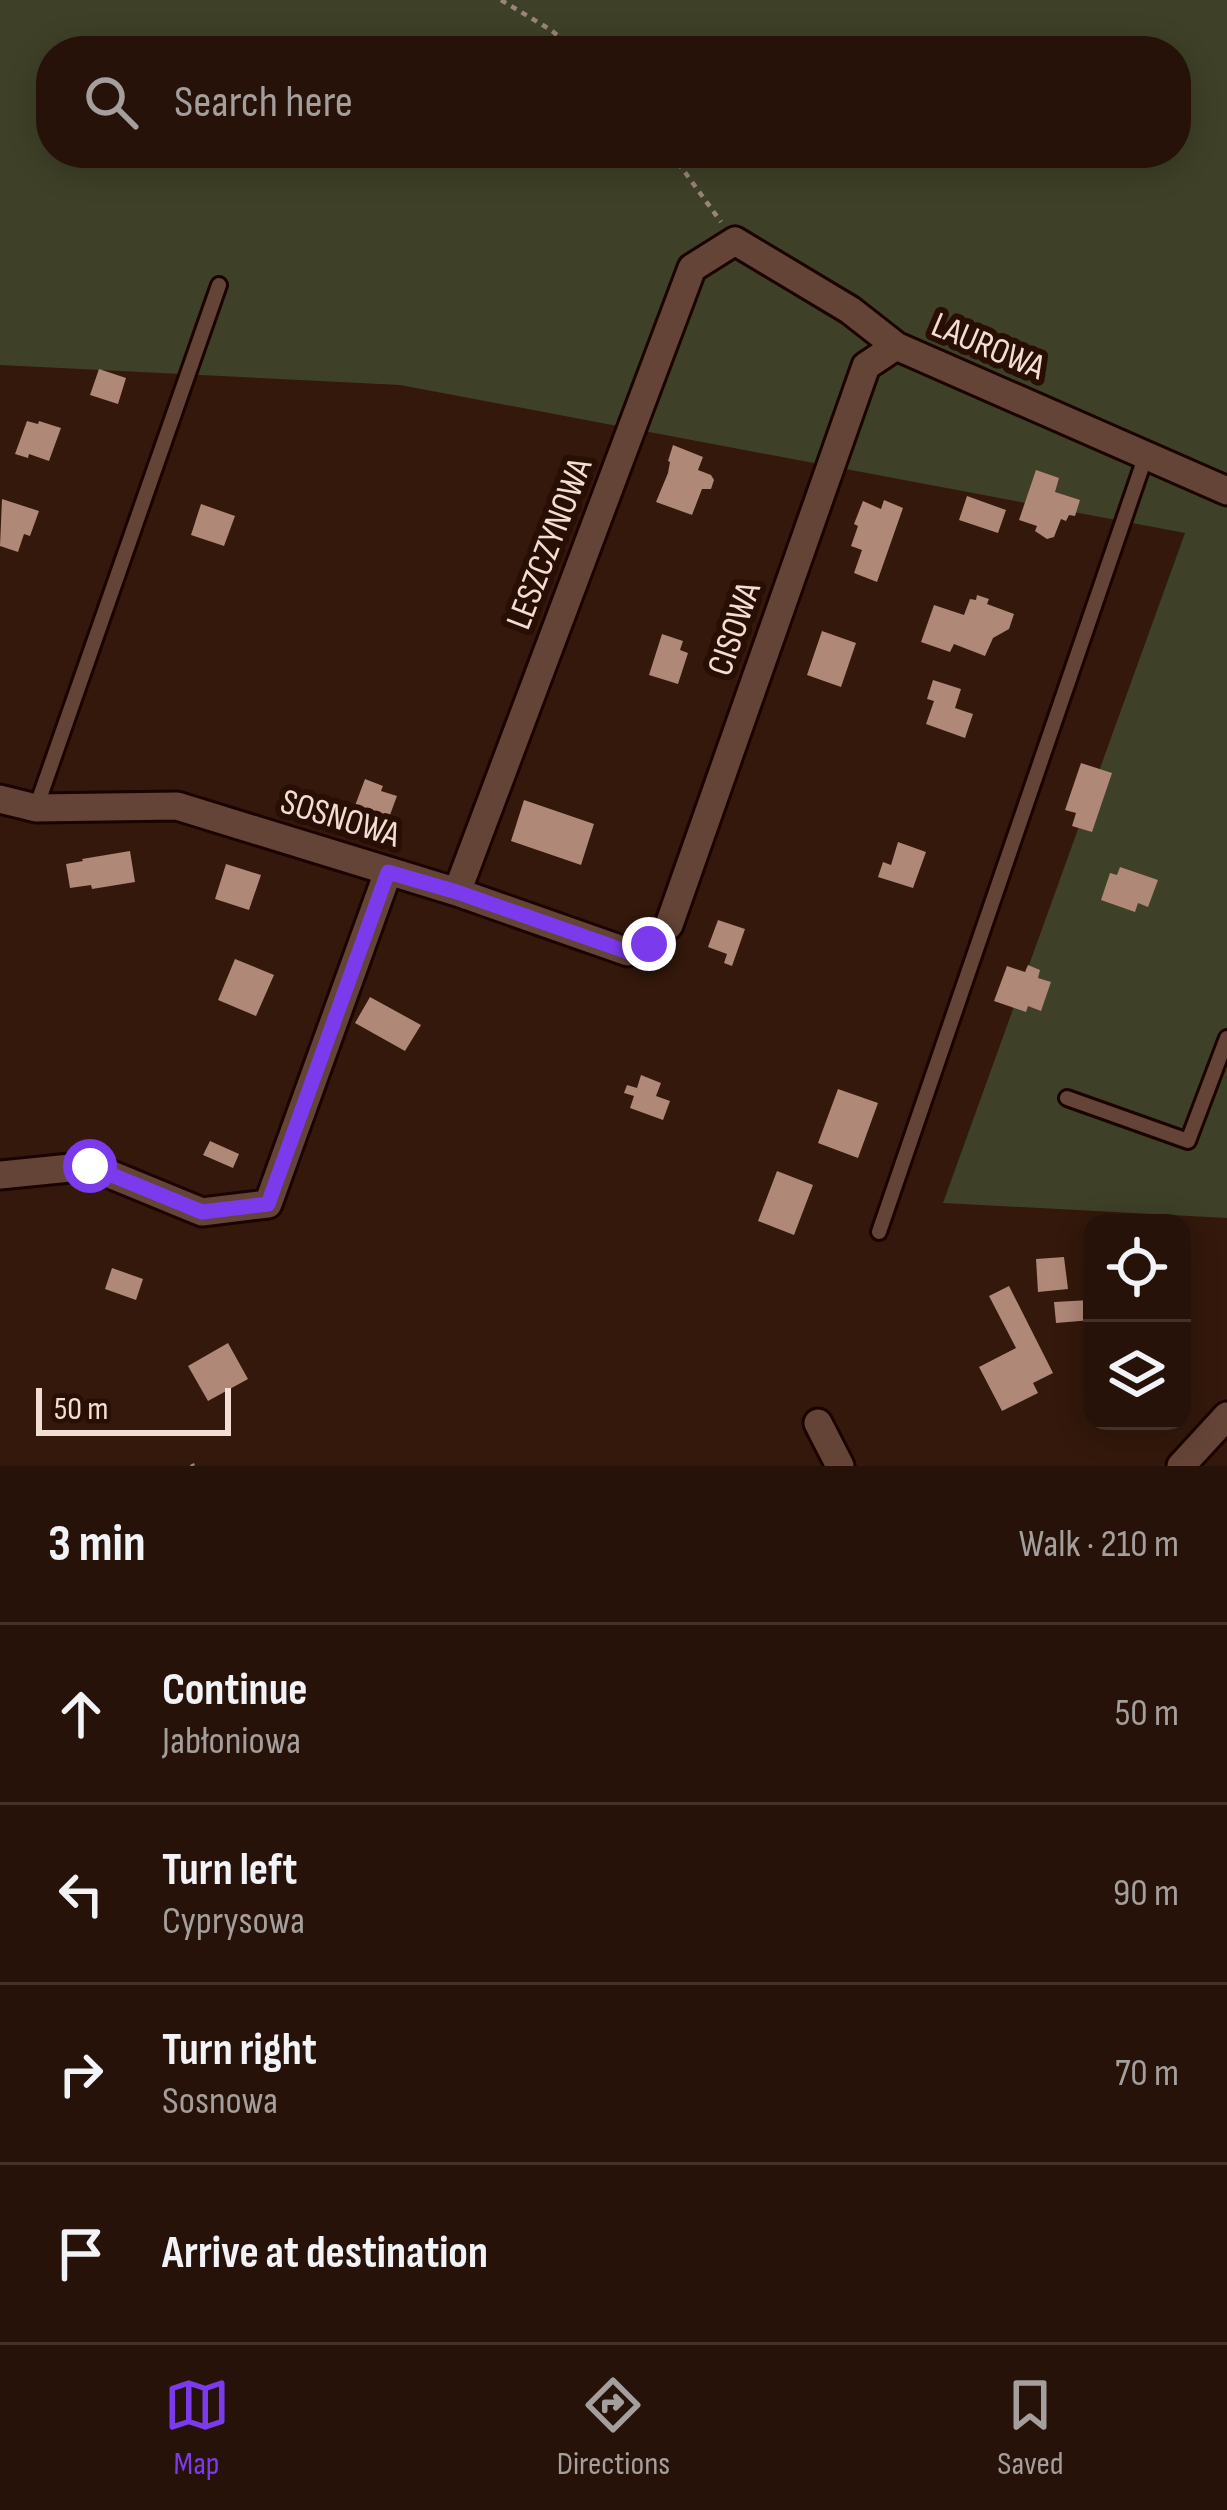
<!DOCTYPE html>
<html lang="en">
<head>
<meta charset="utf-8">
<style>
	body { margin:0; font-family:"Sofia Sans Condensed",sans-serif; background:#2e1b12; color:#f1f3f6 }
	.controls { position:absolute; right:36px; bottom:36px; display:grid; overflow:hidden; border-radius:24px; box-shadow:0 6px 30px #0003 }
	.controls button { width:108px; height:108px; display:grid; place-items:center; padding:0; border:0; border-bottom:3px solid #423229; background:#261208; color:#f1f3f6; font:60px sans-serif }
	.scale { position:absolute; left:36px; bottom:30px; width:195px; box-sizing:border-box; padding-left:12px; border:6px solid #f2ded5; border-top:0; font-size:33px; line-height:42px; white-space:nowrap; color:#f2ded5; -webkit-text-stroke:9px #290e03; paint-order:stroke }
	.stop { position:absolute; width:36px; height:36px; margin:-27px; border:9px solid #7c3aed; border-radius:50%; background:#fff }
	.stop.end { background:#7c3aed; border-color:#fff; box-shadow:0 3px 12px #0008 }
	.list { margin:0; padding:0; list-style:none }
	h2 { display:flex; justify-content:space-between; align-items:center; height:156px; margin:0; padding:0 48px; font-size:51px }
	h2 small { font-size:39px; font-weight:400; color:#a49e9c }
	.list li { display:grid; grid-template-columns:78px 1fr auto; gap:36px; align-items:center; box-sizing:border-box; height:180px; padding:0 48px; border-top:3px solid #423229 }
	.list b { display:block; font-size:45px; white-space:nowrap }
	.list p { margin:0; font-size:39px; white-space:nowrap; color:#a49e9c }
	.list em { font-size:39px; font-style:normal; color:#a49e9c }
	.icon { flex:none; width:66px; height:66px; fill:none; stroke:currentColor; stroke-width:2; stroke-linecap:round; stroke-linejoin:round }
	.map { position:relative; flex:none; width:1227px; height:1466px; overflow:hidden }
	.search { position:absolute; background:#261208; box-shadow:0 6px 30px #0003; left:36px; right:36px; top:36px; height:132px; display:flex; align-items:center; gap:30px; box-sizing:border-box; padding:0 42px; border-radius:48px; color:#a49e9c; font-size:45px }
	.sheet { height:876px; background:#261208 }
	nav { display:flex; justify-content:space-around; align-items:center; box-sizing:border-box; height:168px; border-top:3px solid #423229; background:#261208; font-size:33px; color:#a49e9c }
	nav a { display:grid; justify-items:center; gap:6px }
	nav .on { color:#7c3aed }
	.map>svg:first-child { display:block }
	.green { fill:#3e4027; fill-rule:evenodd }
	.building { fill:#af8877 }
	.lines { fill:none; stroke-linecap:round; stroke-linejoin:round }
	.lane-casing { stroke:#1a0300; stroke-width:20 }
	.street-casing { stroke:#1a0300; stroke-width:33 }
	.path { stroke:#9b8479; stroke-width:4.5; stroke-dasharray:6 6; stroke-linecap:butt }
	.lane { stroke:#634436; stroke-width:14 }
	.street { stroke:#634436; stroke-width:27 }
	.route { stroke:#7c3aed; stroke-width:15 }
	.labels { text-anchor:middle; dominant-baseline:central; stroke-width:12; stroke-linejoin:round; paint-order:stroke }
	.street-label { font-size:36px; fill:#f2ded5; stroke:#290e03 }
</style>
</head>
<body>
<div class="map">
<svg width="1227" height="1466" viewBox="0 0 1227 1466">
	<rect width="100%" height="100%" fill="#33180b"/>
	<path class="green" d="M0 0H1227V1218L943 1203 1185 533 400 385 0 365ZM51 51H1176V153H51Z"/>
	<path class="building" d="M99 369 126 378 118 404 90 395Z
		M27 421 38 424 39 421 61 428 49 461 29 454 28 458 15 454Z
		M673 445 703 457 698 470 711 475 714 480 711 489H702L692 515 656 502 668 473 670 462 668 461Z
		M1036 470 1059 478 1055 492 1080 500 1075 516 1069 515 1066 521 1061 519 1054 537 1047 539 1035 531 1037 526 1019 520Z
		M967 496 1006 510 998 533 959 520Z
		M2 499 39 511 30 536 24 534 18 552 0 546Z
		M884 500 903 508 877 582 854 573 862 550 851 546 858 526 854 524 863 501 881 509Z
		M201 504 235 516 224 546 191 535Z
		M977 595 989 599 987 604 1014 614 1009 629 993 638 985 656 954 644 950 652 921 642 934 605 964 615 970 599 976 600Z
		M822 631 856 643 841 687 807 675Z
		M662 634 683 641 680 650 688 653 678 684 649 675Z
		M933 680 961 689 955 708 973 714 965 738 926 724 934 701 927 699Z
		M1081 763 1112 773 1092 832 1072 826 1076 813 1065 810Z
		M365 779 383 786 381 791 397 796 384 831 350 819Z
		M524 800 594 824 581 865 511 841Z
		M898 842 926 852 913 888 878 877 883 862 891 865Z
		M130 851 135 882 92 889 91 885 70 888 66 864 83 861 82 859Z
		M226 864 261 875 249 910 215 899Z
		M1120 867 1158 880 1148 907 1138 903 1135 912 1101 900 1110 873 1117 875Z
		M718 920 745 929 732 966 724 963 727 954 708 947Z
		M235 959 274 975 256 1016 218 1000Z
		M1028 965 1040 970 1038 978 1051 982 1041 1011 1028 1006 1026 1012 994 1001 1007 966 1025 972Z
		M370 997 421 1025 405 1051 355 1023Z
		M641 1075 661 1083 656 1096 670 1101 663 1120 630 1108 634 1096 624 1093 627 1085 637 1088Z
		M838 1089 878 1103 858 1158 818 1143Z
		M210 1141 239 1154 233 1168 203 1155Z
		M777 1171 813 1185 794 1235 758 1221Z
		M1064 1257 1068 1289 1038 1292 1036 1259Z
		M112 1268 143 1279 136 1300 105 1289Z
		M1009 1286 1053 1373 1033 1383 1038 1393 1002 1411 979 1367 1016 1348 989 1296Z
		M1091 1300 1092 1320 1056 1323 1054 1302Z
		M228 1343 248 1379 208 1401 188 1366Z"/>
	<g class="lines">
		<g class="lane-casing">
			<path id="lane" d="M36 808 219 285
				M1067 1098 1188 1141 1227 1038
				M879 1232 1146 455"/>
		</g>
		<g class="street-casing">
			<path id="street" d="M0 799 36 808 177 806 457 892 628 952 649 944 669 925 866 366 896 346
				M457 892 692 268 735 241 850 310 896 346 1227 491
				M0 1175 90 1166 202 1212 268 1204 388 872
				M818 1423 840 1466
				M1181 1466 1227 1416"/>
		</g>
		<path class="path" d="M501 0 551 30 576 51
			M671 153 721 222
			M192 1464 193 1466"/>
		<use href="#lane" class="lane"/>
		<use href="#street" class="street"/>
	</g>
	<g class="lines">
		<path class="route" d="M90 1166 202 1212 268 1204 388 872 457 892 628 952 649 944"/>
	</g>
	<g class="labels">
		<g class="street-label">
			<text transform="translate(988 347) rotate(23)">LAUROWA</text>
			<text transform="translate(550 544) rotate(-69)">LESZCZYNOWA</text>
			<text transform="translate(735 629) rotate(-71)">CISOWA</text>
			<text transform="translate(340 819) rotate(17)">SOSNOWA</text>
		</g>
	</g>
</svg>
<div class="controls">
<button><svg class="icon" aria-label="locate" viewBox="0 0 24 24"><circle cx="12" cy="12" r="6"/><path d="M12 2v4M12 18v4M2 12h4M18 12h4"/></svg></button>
<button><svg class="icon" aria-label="layers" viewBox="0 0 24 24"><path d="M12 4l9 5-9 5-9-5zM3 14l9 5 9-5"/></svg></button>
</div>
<div class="scale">50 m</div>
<div class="stop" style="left:90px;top:1166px"></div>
<div class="stop end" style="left:649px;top:944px"></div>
<div class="search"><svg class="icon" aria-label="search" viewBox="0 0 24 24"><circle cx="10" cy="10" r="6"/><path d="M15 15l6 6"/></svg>Search here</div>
</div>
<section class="sheet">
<h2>3 min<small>Walk · 210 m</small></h2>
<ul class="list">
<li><svg class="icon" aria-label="ahead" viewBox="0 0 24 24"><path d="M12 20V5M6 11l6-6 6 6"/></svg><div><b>Continue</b><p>Jabłoniowa</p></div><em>50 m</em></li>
<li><svg class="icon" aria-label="left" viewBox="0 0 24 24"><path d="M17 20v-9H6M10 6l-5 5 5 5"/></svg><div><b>Turn left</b><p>Cyprysowa</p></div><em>90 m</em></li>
<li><svg class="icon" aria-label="right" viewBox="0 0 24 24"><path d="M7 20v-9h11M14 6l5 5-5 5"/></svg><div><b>Turn right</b><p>Sosnowa</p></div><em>70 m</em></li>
<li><svg class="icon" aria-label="arrive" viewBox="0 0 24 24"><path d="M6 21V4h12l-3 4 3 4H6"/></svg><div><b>Arrive at destination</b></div></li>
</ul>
</section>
<nav>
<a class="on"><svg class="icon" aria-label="map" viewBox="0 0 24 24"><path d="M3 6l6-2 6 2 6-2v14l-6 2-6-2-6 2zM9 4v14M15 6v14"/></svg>Map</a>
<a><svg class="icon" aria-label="directions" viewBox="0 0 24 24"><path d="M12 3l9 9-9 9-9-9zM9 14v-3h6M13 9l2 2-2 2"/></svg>Directions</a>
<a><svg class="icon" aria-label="saved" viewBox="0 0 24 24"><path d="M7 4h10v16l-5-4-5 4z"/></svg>Saved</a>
</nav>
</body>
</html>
